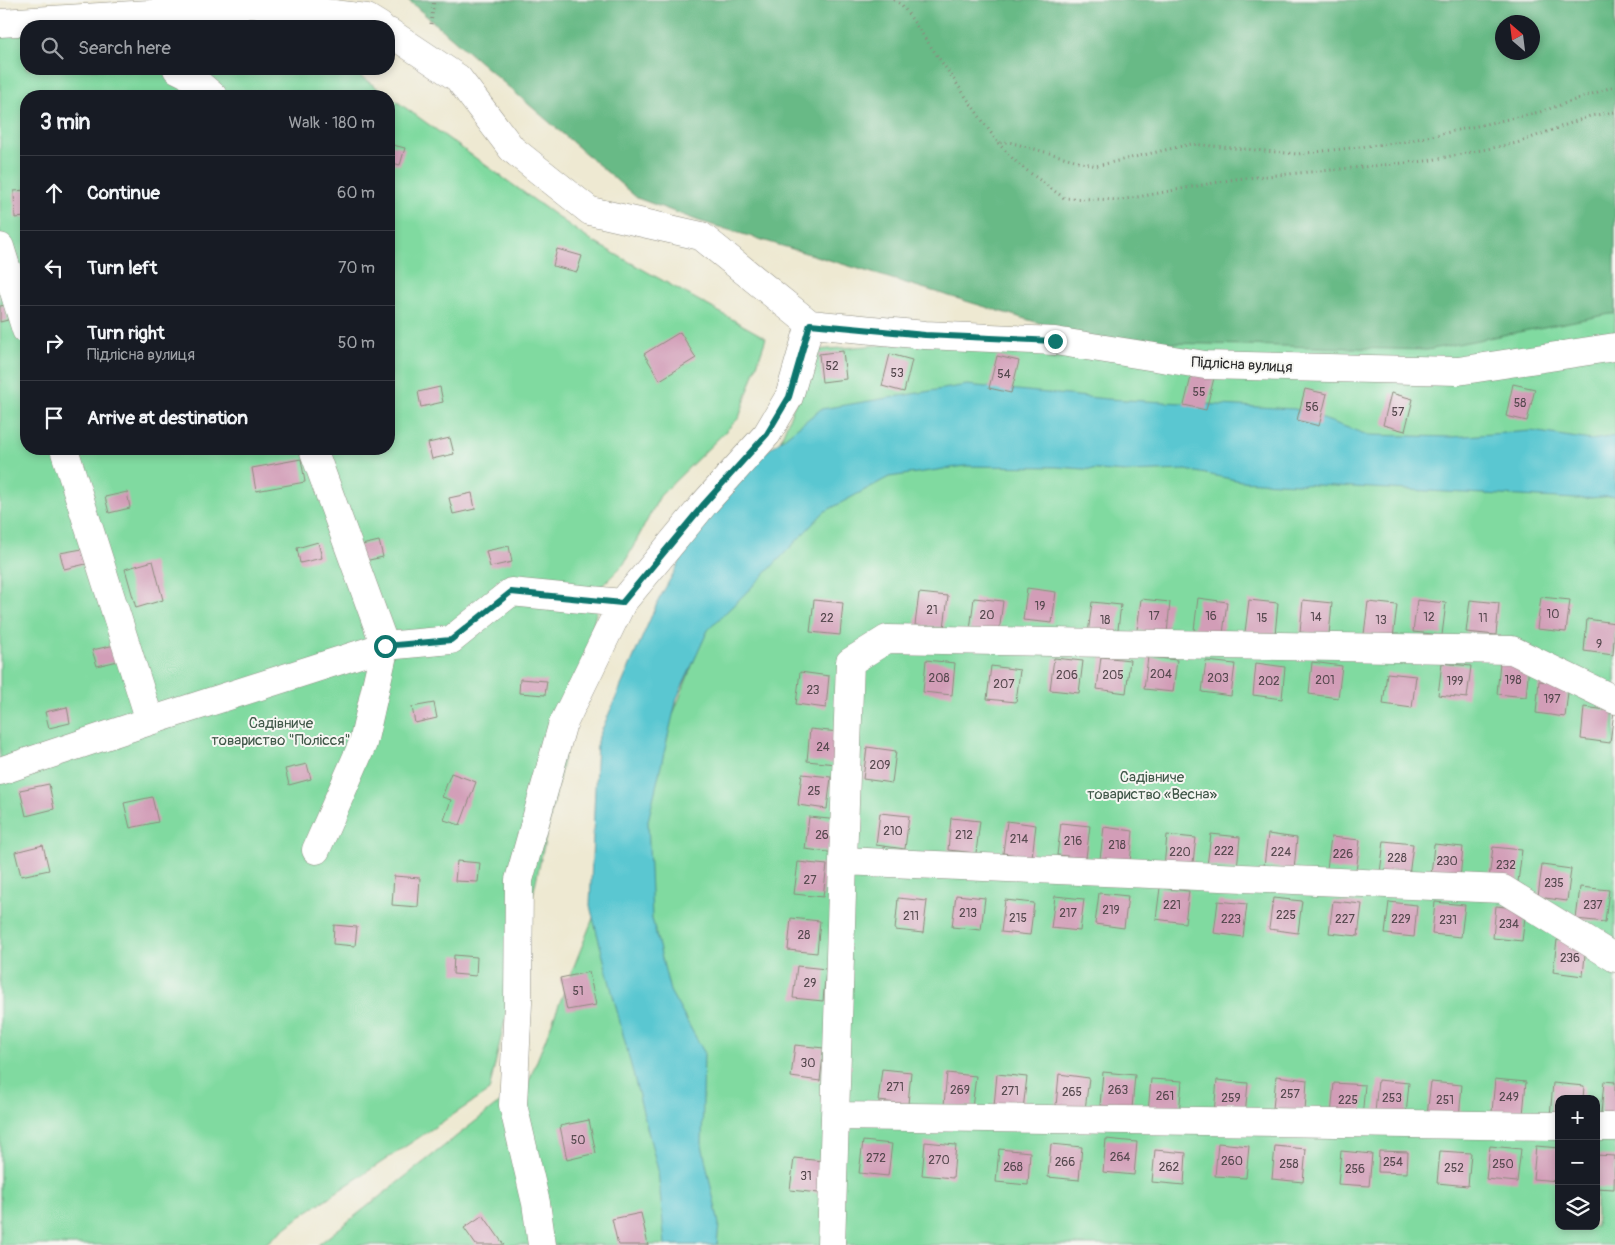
<!DOCTYPE html>
<html lang="en">
<head>
<meta charset="utf-8">
<style>
	body { margin:0; font-family:Pangolin,sans-serif; background:#242831; color:#f1f3f6 }
	.controls { position:absolute; right:15px; bottom:15px; display:grid; overflow:hidden; border-radius:10px; box-shadow:0 2px 8px #0003 }
	.controls button { width:45px; height:45px; display:grid; place-items:center; padding:0; border:0; border-bottom:1px solid #363941; background:#171b24; color:#f1f3f6; font:25px sans-serif }
	.compass { position:absolute; left:1495px; top:15px; width:45px; height:45px; border-radius:50%; background:#171b24; box-shadow:0 2px 8px #0003; rotate:332deg }
	.stop { position:absolute; width:15px; height:15px; margin:-11px; border:4px solid #0f766e; border-radius:50%; background:#fff }
	.stop.end { background:#0f766e; border-color:#fff; box-shadow:0 1px 5px #0008 }
	.list { margin:0; padding:0; list-style:none }
	h2 { display:flex; justify-content:space-between; align-items:center; height:65px; margin:0; padding:0 20px; font-size:21px }
	h2 small { font-size:16px; font-weight:400; color:#9ea1a6 }
	.list li { display:grid; grid-template-columns:32px 1fr auto; gap:15px; align-items:center; box-sizing:border-box; height:75px; padding:0 20px; border-top:1px solid #363941 }
	.list b { display:block; font-size:19px; white-space:nowrap }
	.list p { margin:0; font-size:16px; white-space:nowrap; color:#9ea1a6 }
	.list em { font-size:16px; font-style:normal; color:#9ea1a6 }
	.icon { flex:none; width:28px; height:28px; fill:none; stroke:currentColor; stroke-width:2; stroke-linecap:round; stroke-linejoin:round }
	.map { position:relative; flex:none; width:1615px; height:1245px; overflow:hidden }
	.search { position:absolute; background:#171b24; box-shadow:0 2px 8px #0003; left:20px; top:20px; width:375px; height:55px; display:flex; align-items:center; gap:12px; box-sizing:border-box; padding:0 18px; border-radius:20px; color:#9ea1a6; font-size:19px }
	.panel { position:absolute; background:#171b24; box-shadow:0 2px 8px #0003; left:20px; top:90px; width:375px; height:365px; border-radius:20px }
	.map>svg:first-child { display:block }
	.green { fill:#80daa0; stroke:#568266; fill-rule:evenodd }
	.forest { fill:#68ba86; stroke:#4a7258; fill-rule:evenodd }
	.water { fill:#5ac7d1; stroke:#42797e }
	.building { fill:#d29db7 }
	.lines { fill:none; stroke-linecap:round; stroke-linejoin:round }
	.minor-casing { stroke:#8c8a7e; stroke-width:29 }
	.path { stroke:#8c8a7e; stroke-width:3; stroke-dasharray:1 4; stroke-linecap:butt }
	.minor { stroke:#fff; stroke-width:28 }
	.route { stroke:#0f766e; stroke-width:6 }
	.labels { text-anchor:middle; dominant-baseline:central; stroke-width:4; stroke-linejoin:round; paint-order:stroke }
	.number-label { font-size:12px; fill:#55484e }
	.street-label { font-size:15px; fill:#2b2b2b; stroke:#f6f6f2 }
	.park-label { font-size:15px; fill:#405748; stroke:#f6f6f2 }
</style>
</head>
<body>
<div class="map">
<svg width="1615" height="1245" viewBox="0 0 1615 1245">
	<rect width="100%" height="100%" fill="#f6f6f2"/>
	<filter id="ink" filterUnits="userSpaceOnUse"><feTurbulence type="fractalNoise" baseFrequency=".02" numOctaves="2"/><feDisplacementMap in="SourceGraphic" scale="10" xChannelSelector="R" yChannelSelector="G"/><feConvolveMatrix kernelMatrix="1 2 1 2 8 2 1 2 1" color-interpolation-filters="sRGB"/></filter>
	<filter id="wash" filterUnits="userSpaceOnUse"><feTurbulence type="fractalNoise" baseFrequency=".0096" numOctaves="4" result="noise"/><feDisplacementMap in="SourceGraphic" scale="20" xChannelSelector="R" yChannelSelector="G"/><feGaussianBlur stdDeviation="1.12" result="paint"/><feColorMatrix in="noise" values="0 0 0 0 0 0 0 0 0 0 0 0 0 0 0 0 0 1.4 0 .05"/><feComposite in="paint" operator="in"/></filter>
	<g filter="url(#wash)">
		<rect width="100%" height="100%" fill="#eee9d2"/>
		<path class="green" d="M26 33V69H350L389 96H26V449H389V96L590 240 766 338 739 418 660 496 624 564 602 586 489 1091 302 1215 264 1245H0V37Z
			M1615 289V1245H318L495 1106 527 1086 816 350ZM1559 1099H1596V1226H1559Z"/>
		<path class="forest" d="M408 0H1615V313L1427 350 1099 341 699 221 637 198ZM1502 22H1532V52H1502Z"/>
		<path class="water" d="M967 385 1107 399 1295 409 1368 435 1452 437 1531 431 1591 440 1615 436V496L1577 499 1241 481 1186 470 1126 472 1057 467 965 466 889 477 824 512 762 577 708 630 677 698 648 821 652 918 670 991 704 1052 702 1145 719 1224 717 1245H665L658 1170 590 906 597 741 658 601 722 486 821 409Z"/>
		<g id="blocks">
			<path class="building" d="M389 144 405 148 400 165 389 162Z
				M26 190V217L15 218 14 191Z
				M557 249 582 256 577 272 553 266Z
				M5 305 8 320 0 322V306Z
				M680 332 696 358 660 380 644 354Z
				M843 351 846 379 822 382 819 354Z
				M890 354 912 360 904 392 882 386Z
				M997 356 1019 361 1011 393 989 388Z
				M1192 373 1214 378 1206 410 1184 405Z
				M1513 384 1535 389 1527 421 1506 416Z
				M440 387 443 402 421 407 418 392Z
				M1305 389 1327 394 1319 426 1297 420Z
				M1391 393 1413 399 1405 431 1383 425Z
				M450 438 454 454 432 459 428 443Z
				M301 459 305 482 256 491 252 468Z
				M127 492 130 508 109 513 105 497Z
				M472 493 475 509 453 514 449 498Z
				M379 541 383 557 360 562 357 546Z
				M318 542 322 558 300 563 297 548Z
				M509 546 512 562 490 567 486 551Z
				M82 549 86 564 64 569 60 553Z
				M153 561 163 600 136 608 125 569Z
				M1027 588 1056 592 1052 623 1023 620Z
				M919 593 948 596 944 628 915 625Z
				M1541 597 1570 600 1566 632 1537 629Z
				M974 598 1003 601 999 633 970 630Z
				M1198 598 1227 602 1223 634 1194 630Z
				M1141 599 1170 602 1167 634 1137 630Z
				M814 600 843 603 840 635 810 632Z
				M1249 600 1278 603 1275 635 1245 632Z
				M1303 600 1332 603 1329 635 1300 632Z
				M1417 600 1446 603 1442 635 1413 632Z
				M1470 600 1499 603 1496 635 1466 632Z
				M1092 602 1121 605 1117 637 1088 634Z
				M1368 602 1397 605 1393 638 1364 634Z
				M1587 619 1615 623 1613 655 1584 651Z
				M115 645 118 661 97 666 92 650Z
				M1101 657 1130 660 1126 693 1097 689Z
				M1148 657 1177 660 1173 692 1144 689Z
				M1054 658 1083 661 1079 693 1050 690Z
				M926 660 955 663 952 695 923 692Z
				M1206 661 1235 664 1231 696 1202 692Z
				M1312 662 1342 666 1338 698 1309 694Z
				M1500 662 1529 665 1526 697 1497 694Z
				M1256 663 1285 667 1282 699 1253 695Z
				M1442 663 1471 666 1467 698 1438 695Z
				M991 666 1020 670 1016 702 987 699Z
				M800 672 829 676 826 708 796 704Z
				M1387 673 1416 676 1412 708 1383 704Z
				M520 679 547 681 545 695 519 693Z
				M1539 681 1569 684 1565 717 1536 713Z
				M434 703 437 718 415 723 412 707Z
				M67 707 70 723 49 728 45 712Z
				M1584 707 1614 711 1610 743 1581 739Z
				M810 729 839 732 836 764 807 761Z
				M867 747 896 751 892 783 863 779Z
				M307 764 311 779 289 785 285 769Z
				M451 773 476 782 460 825 444 820 451 800 442 797Z
				M802 774 831 777 827 809 798 805Z
				M49 784 54 809 26 816 20 790Z
				M152 797 158 822 130 828 124 803Z
				M880 813 909 816 905 849 876 845Z
				M809 817 839 820 835 853 805 849Z
				M951 818 980 821 976 853 948 850Z
				M1007 821 1036 825 1032 857 1003 853Z
				M1061 823 1090 826 1086 858 1057 855Z
				M1104 827 1133 831 1130 863 1100 859Z
				M1211 834 1240 837 1237 869 1207 866Z
				M1268 834 1297 838 1294 870 1264 866Z
				M1167 835 1196 838 1192 870 1164 867Z
				M1331 837 1360 840 1356 872 1327 869Z
				M1384 841 1413 844 1409 876 1380 873Z
				M1434 844 1463 847 1460 879 1431 876Z
				M43 845 49 870 21 876 15 852Z
				M1493 847 1522 850 1518 882 1489 879Z
				M457 861 480 863 478 882 455 881Z
				M798 862 827 865 823 897 794 894Z
				M1542 865 1571 869 1567 901 1538 897Z
				M394 876 420 878 418 907 392 905Z
				M1580 887 1609 890 1605 922 1576 919Z
				M1160 888 1189 891 1185 923 1156 919Z
				M1099 893 1128 896 1124 928 1095 924Z
				M956 895 985 898 981 930 952 927Z
				M1055 896 1084 899 1080 931 1051 928Z
				M898 898 927 901 923 933 895 930Z
				M1273 898 1302 901 1298 933 1269 929Z
				M1005 900 1034 903 1030 935 1001 932Z
				M1218 901 1247 904 1243 937 1214 933Z
				M1333 901 1362 904 1358 936 1329 933Z
				M1389 902 1417 905 1414 937 1385 934Z
				M1435 902 1465 905 1461 937 1432 934Z
				M1496 906 1526 909 1522 941 1493 938Z
				M791 918 820 921 817 953 788 950Z
				M334 925 357 927 355 946 333 944Z
				M1557 940 1586 944 1583 976 1553 972Z
				M454 955 477 957 476 976 453 974Z
				M797 966 826 969 823 1001 793 998Z
				M589 972 596 1005 567 1010 560 978Z
				M795 1045 824 1048 820 1081 791 1077Z
				M882 1069 911 1072 908 1104 878 1101Z
				M1103 1072 1135 1075 1132 1108 1100 1105Z
				M947 1073 976 1076 972 1108 944 1105Z
				M997 1074 1027 1077 1023 1109 994 1106Z
				M1059 1074 1089 1078 1085 1110 1056 1106Z
				M1276 1076 1307 1080 1305 1112 1273 1109Z
				M1151 1079 1182 1081 1179 1114 1148 1112Z
				M1495 1079 1526 1082 1523 1115 1492 1112Z
				M1217 1080 1248 1083 1245 1116 1214 1113Z
				M1378 1080 1409 1083 1406 1115 1375 1113Z
				M1604 1081 1615 1082V1115L1601 1114Z
				M1431 1082 1462 1085 1459 1118 1427 1115Z
				M1334 1083 1365 1085 1362 1118 1331 1115Z
				M1553 1083 1584 1086 1583 1099H1559V1117L1550 1116Z
				M589 1120 596 1153 567 1160 560 1126Z
				M1106 1139 1137 1142 1134 1175 1103 1172Z
				M863 1141 892 1144 888 1176 859 1173Z
				M925 1142 956 1145 953 1178 922 1175Z
				M1218 1143 1249 1146 1246 1178 1215 1176Z
				M1051 1144 1082 1147 1079 1180 1048 1177Z
				M1275 1146 1306 1149 1303 1182 1272 1179Z
				M1490 1146 1521 1149 1517 1182 1486 1179Z
				M1536 1146 1559 1148V1181L1533 1179Z
				M999 1149 1030 1152 1028 1185 996 1182Z
				M1155 1150 1186 1153 1184 1185 1152 1182Z
				M1341 1151 1372 1154 1369 1186 1338 1184Z
				M1379 1151 1408 1152 1407 1173 1378 1172Z
				M1440 1151 1471 1153 1468 1186 1437 1183Z
				M1596 1155 1615 1156 1614 1189 1596 1188Z
				M794 1158 823 1161 819 1193 790 1190Z
				M641 1213 648 1245H618L612 1219Z
				M483 1215 504 1245H476L464 1228Z"/>
		</g>
	</g>
	<g filter="url(#ink)">
		<use href="#blocks" fill-opacity="0" stroke="#8c8a7e" stroke-width="1"/>
		<g class="lines">
			<g class="minor-casing">
				<path id="minor" d="M0 23 150 14 251 4 367 18 380 26
					M389 32 458 78 512 149 590 211 701 236 810 324
					M177 69 187 74 213 96
					M0 247 26 330
					M810 324 925 335 1055 341 1205 365 1458 371 1615 347
					M64 449 150 721
					M0 771 150 721 385 646 313 449
					M316 850 363 743 385 646 451 640 511 592 622 603
					M843 861 850 662 887 639 1512 650 1615 700
					M835 1116 1559 1126
					M1596 1127H1615
					M542 1245 536 1203 513 1105 518 1003 519 880 562 726 622 603 704 504 767 434 789 397 810 324
					M831 1245 843 861 1503 889 1615 958"/>
			</g>
			<path class="path" d="M894 0 902 5 998 143 1009 142 1096 166 1191 144 1297 154 1404 142 1540 112 1615 86
				M431 24 434 0
				M998 143 1018 164 1064 198 1121 200 1235 179 1426 161 1517 143 1590 116 1615 112"/>
			<use href="#minor" class="minor"/>
		</g>
	</g>
	<g class="lines" filter="url(#ink)">
		<path class="route" d="M385 646 451 640 511 592 622 603 704 504 767 434 789 397 810 324 925 335 1055 341"/>
	</g>
	<g class="labels">
		<g class="number-label">
			<text x="832" y="366">52</text>
			<text x="897" y="373">53</text>
			<text x="1004" y="374">54</text>
			<text x="1199" y="392">55</text>
			<text x="1520" y="403">58</text>
			<text x="1312" y="407">56</text>
			<text x="1398" y="412">57</text>
			<text x="1040" y="606">19</text>
			<text x="932" y="610">21</text>
			<text x="1553" y="614">10</text>
			<text x="987" y="615">20</text>
			<text x="1154" y="616">17</text>
			<text x="1211" y="616">16</text>
			<text x="1316" y="617">14</text>
			<text x="1429" y="617">12</text>
			<text x="827" y="618">22</text>
			<text x="1262" y="618">15</text>
			<text x="1483" y="618">11</text>
			<text x="1105" y="620">18</text>
			<text x="1381" y="620">13</text>
			<text x="1599" y="644">9</text>
			<text x="1161" y="674">204</text>
			<text x="1067" y="675">206</text>
			<text x="1113" y="675">205</text>
			<text x="939" y="678">208</text>
			<text x="1218" y="678">203</text>
			<text x="1325" y="680">201</text>
			<text x="1513" y="680">198</text>
			<text x="1269" y="681">202</text>
			<text x="1455" y="681">199</text>
			<text x="1004" y="684">207</text>
			<text x="813" y="690">23</text>
			<text x="1552" y="699">197</text>
			<text x="823" y="747">24</text>
			<text x="880" y="765">209</text>
			<text x="814" y="791">25</text>
			<text x="893" y="831">210</text>
			<text x="822" y="835">26</text>
			<text x="964" y="835">212</text>
			<text x="1019" y="839">214</text>
			<text x="1073" y="841">216</text>
			<text x="1117" y="845">218</text>
			<text x="1224" y="851">222</text>
			<text x="1180" y="852">220</text>
			<text x="1281" y="852">224</text>
			<text x="1343" y="854">226</text>
			<text x="1397" y="858">228</text>
			<text x="1447" y="861">230</text>
			<text x="1506" y="865">232</text>
			<text x="810" y="880">27</text>
			<text x="1554" y="883">235</text>
			<text x="1172" y="905">221</text>
			<text x="1593" y="905">237</text>
			<text x="1111" y="910">219</text>
			<text x="968" y="913">213</text>
			<text x="1068" y="913">217</text>
			<text x="1286" y="915">225</text>
			<text x="911" y="916">211</text>
			<text x="1018" y="918">215</text>
			<text x="1231" y="919">223</text>
			<text x="1345" y="919">227</text>
			<text x="1401" y="919">229</text>
			<text x="1448" y="920">231</text>
			<text x="1509" y="924">234</text>
			<text x="804" y="935">28</text>
			<text x="1570" y="958">236</text>
			<text x="810" y="983">29</text>
			<text x="578" y="991">51</text>
			<text x="808" y="1063">30</text>
			<text x="895" y="1087">271</text>
			<text x="960" y="1090">269</text>
			<text x="1118" y="1090">263</text>
			<text x="1010" y="1091">271</text>
			<text x="1072" y="1092">265</text>
			<text x="1290" y="1094">257</text>
			<text x="1165" y="1096">261</text>
			<text x="1509" y="1097">249</text>
			<text x="1231" y="1098">259</text>
			<text x="1392" y="1098">253</text>
			<text x="1348" y="1100">225</text>
			<text x="1445" y="1100">251</text>
			<text x="578" y="1140">50</text>
			<text x="1120" y="1157">264</text>
			<text x="876" y="1158">272</text>
			<text x="939" y="1160">270</text>
			<text x="1232" y="1161">260</text>
			<text x="1065" y="1162">266</text>
			<text x="1393" y="1162">254</text>
			<text x="1289" y="1164">258</text>
			<text x="1503" y="1164">250</text>
			<text x="1013" y="1167">268</text>
			<text x="1169" y="1167">262</text>
			<text x="1454" y="1168">252</text>
			<text x="1355" y="1169">256</text>
			<text x="806" y="1176">31</text>
		</g>
		<g class="street-label">
			<text transform="translate(1242 365) rotate(3)">Підлісна вулиця</text>
		</g>
		<g class="park-label">
			<text x="281" y="723">Садівниче<tspan x="281" dy="17">товариство "Полісся"</tspan></text>
			<text x="1152" y="777">Садівниче<tspan x="1152" dy="17">товариство «Весна»</tspan></text>
		</g>
	</g>
</svg>
<div class="controls">
<button>+</button>
<button>−</button>
<button><svg class="icon" aria-label="layers" viewBox="0 0 24 24"><path d="M12 4l9 5-9 5-9-5zM3 14l9 5 9-5"/></svg></button>
</div>
<svg class="compass" viewBox="-18 -18 36 36"><path d="M0-13l5 13h-10z" fill="#e53935"/><path d="M0 13l5-13h-10z" fill="#9ea1a6"/></svg>
<div class="stop" style="left:385px;top:646px"></div>
<div class="stop end" style="left:1055px;top:341px"></div>
<div class="search"><svg class="icon" aria-label="search" viewBox="0 0 24 24"><circle cx="10" cy="10" r="6"/><path d="M15 15l6 6"/></svg>Search here</div>
<section class="panel">
<h2>3 min<small>Walk · 180 m</small></h2>
<ul class="list">
<li><svg class="icon" aria-label="ahead" viewBox="0 0 24 24"><path d="M12 20V5M6 11l6-6 6 6"/></svg><div><b>Continue</b></div><em>60 m</em></li>
<li><svg class="icon" aria-label="left" viewBox="0 0 24 24"><path d="M17 20v-9H6M10 6l-5 5 5 5"/></svg><div><b>Turn left</b></div><em>70 m</em></li>
<li><svg class="icon" aria-label="right" viewBox="0 0 24 24"><path d="M7 20v-9h11M14 6l5 5-5 5"/></svg><div><b>Turn right</b><p>Підлісна вулиця</p></div><em>50 m</em></li>
<li><svg class="icon" aria-label="arrive" viewBox="0 0 24 24"><path d="M6 21V4h12l-3 4 3 4H6"/></svg><div><b>Arrive at destination</b></div></li>
</ul>
</section>
</div>
</body>
</html>
